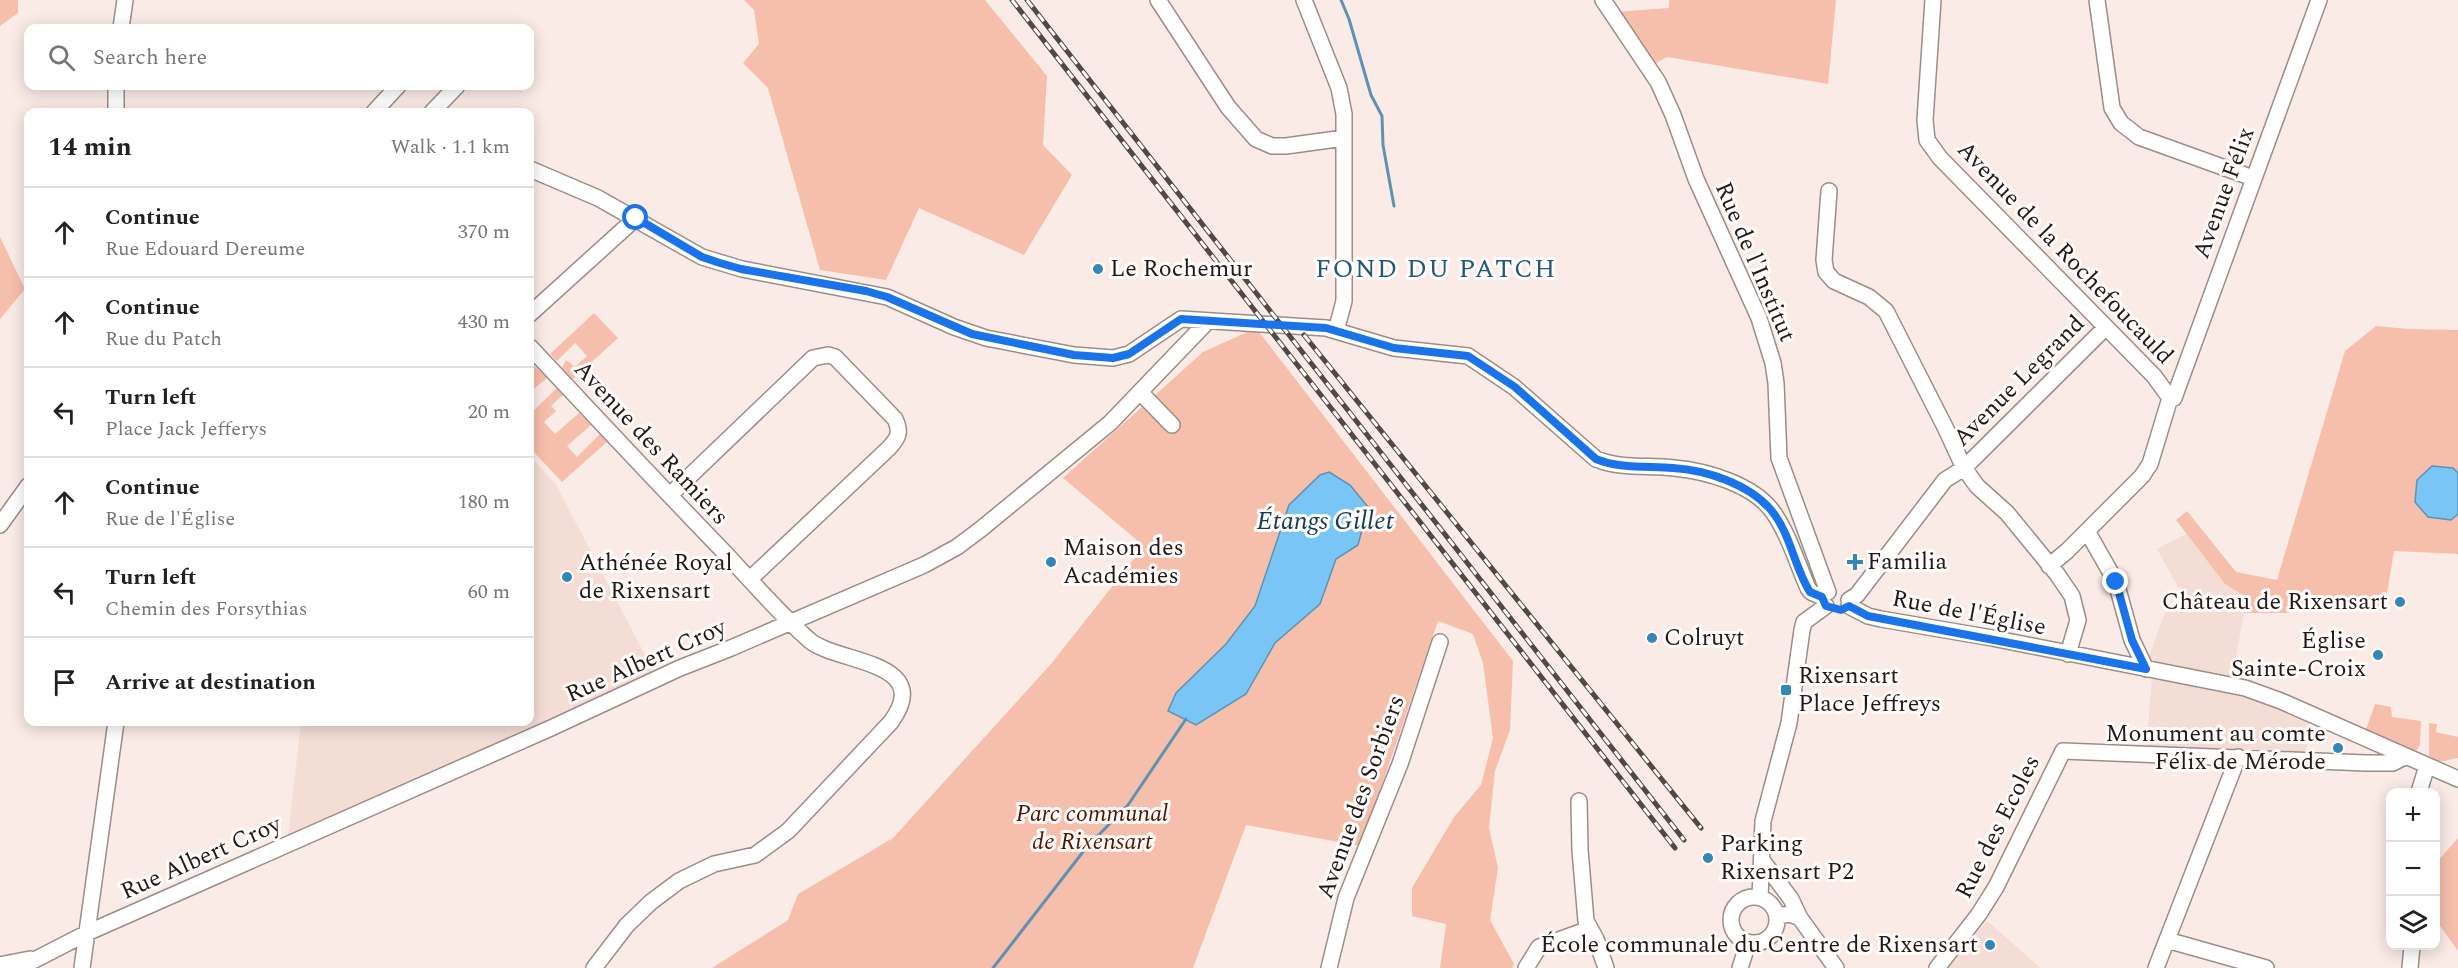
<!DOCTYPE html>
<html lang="en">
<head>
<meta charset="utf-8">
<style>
	body { margin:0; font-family:Spectral,serif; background:#f2f2f2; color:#222 }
	.controls { position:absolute; right:18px; bottom:18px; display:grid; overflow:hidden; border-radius:12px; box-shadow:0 3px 15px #0003 }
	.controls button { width:54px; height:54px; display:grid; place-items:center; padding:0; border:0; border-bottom:2px solid #e0e0e0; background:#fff; color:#222; font:30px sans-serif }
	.stop { position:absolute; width:18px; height:18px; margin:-14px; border:4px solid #1a73e8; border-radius:50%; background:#fff }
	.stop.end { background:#1a73e8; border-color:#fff; box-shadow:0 2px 6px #0008 }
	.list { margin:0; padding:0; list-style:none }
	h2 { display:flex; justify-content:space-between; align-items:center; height:78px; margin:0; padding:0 24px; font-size:26px }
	h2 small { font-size:20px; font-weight:400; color:#767676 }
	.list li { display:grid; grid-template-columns:39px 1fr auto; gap:18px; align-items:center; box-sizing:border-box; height:90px; padding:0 24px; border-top:2px solid #e0e0e0 }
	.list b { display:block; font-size:22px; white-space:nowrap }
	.list p { margin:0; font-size:20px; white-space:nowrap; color:#767676 }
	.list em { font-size:20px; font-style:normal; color:#767676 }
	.icon { flex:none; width:33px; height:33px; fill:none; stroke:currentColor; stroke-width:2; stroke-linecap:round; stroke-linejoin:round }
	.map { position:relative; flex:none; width:2458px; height:968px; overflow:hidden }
	.search { position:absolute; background:#fff; box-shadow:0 3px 15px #0003; left:24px; top:24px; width:510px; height:66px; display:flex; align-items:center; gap:15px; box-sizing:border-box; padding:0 21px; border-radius:12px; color:#767676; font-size:22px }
	.panel { position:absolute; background:#fff; box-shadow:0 3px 15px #0003; left:24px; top:108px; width:510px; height:618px; border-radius:12px }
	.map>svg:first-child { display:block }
	.built { fill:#f4ddd5 }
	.green { fill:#f6bfac; fill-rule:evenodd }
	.water { fill:#79c5f5; stroke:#5e92b3; stroke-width:1.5 }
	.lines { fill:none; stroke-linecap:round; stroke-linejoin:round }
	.stream { stroke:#5e92b3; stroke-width:3 }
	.minor-casing { stroke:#9b8d88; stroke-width:18 }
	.minor { stroke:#fff; stroke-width:15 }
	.rail-casing { stroke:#504946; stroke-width:5 }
	.rail { stroke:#fffbfa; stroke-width:3; stroke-dasharray:9; stroke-linecap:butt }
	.route { stroke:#1a73e8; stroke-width:8 }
	.poi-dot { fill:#3287b6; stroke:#fffbfa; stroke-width:2 }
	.labels { text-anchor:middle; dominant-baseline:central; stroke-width:6; stroke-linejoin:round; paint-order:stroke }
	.street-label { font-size:24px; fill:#201b19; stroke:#fffbfa }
	.poi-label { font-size:24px; fill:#201b19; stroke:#fffbfa; text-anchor:start }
	.park-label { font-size:24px; font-style:italic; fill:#511600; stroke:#fffbfa }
	.neighbourhood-label { font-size:26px; letter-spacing:1.5px; fill:#1f5a7a; stroke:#fffbfa }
	.water-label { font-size:26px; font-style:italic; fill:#103c54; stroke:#fffbfa }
</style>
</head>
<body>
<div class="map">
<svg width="2458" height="968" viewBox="0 0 2458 968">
	<rect width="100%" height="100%" fill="#faebe6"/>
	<path class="built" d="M530 456 555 483 654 672 288 836 301 722H530Z
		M2187 534 2225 584 2249 599 2244 613 2232 678 2146 664 2165 613 2186 601 2157 549Z
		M2152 678 2243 694 2314 721 2305 753 2146 750Z
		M1987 921 2041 968H1944Z"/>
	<path class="green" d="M0 0H18V13L0 26Z
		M744 0H985L1047 76 1043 145 1072 175 1024 255 919 208 886 280 820 270 768 88 743 63 759 44 754 10Z
		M1669 0H1836L1828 84 1667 57 1651 66 1614 12 1669 8Z
		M0 237 25 289 0 319Z
		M594 313 618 338 573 379 562 368 566 360 575 367 587 356 575 343 557 361 550 354Z
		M2376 326 2408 329 2458 330V554L2394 551 2384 611 2363 603 2328 597 2287 613H2244L2249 599 2225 584 2176 520 2187 511 2236 572 2277 580 2345 351Z
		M1256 328 1513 661 1510 730 1495 771 1489 828 1498 868 1490 920 1514 964 1512 968H1440L1446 924 1412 916V888L1454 817 1481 785 1493 738 1483 663 1473 634 1438 621 1361 846 1246 825 1193 968H712L788 920 798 894 893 838 1051 664 1144 546 1063 478 1203 352ZM1329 472 1367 507 1358 545 1336 559 1320 604 1275 643 1246 694 1196 725 1169 711 1176 693 1226 644 1256 606 1289 505 1320 475Z
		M533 365 547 378 535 388 533 386 530 389V368Z
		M557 388 563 395 551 406 556 411 544 422 555 434 579 413 591 425 567 446 577 457 600 434 607 442 562 482 530 448V412L531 413Z
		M2375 704 2391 707 2392 717 2421 721 2420 745 2417 750 2411 751 2365 732Z
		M2429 723 2437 724 2436 732 2458 737V758L2438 762 2429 758Z
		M2458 838V951L2436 920 2437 862Z"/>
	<path class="water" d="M2432 466 2453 468 2458 473V514L2451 520 2428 517 2415 502 2417 480Z
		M1329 472 1350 485 1368 507 1358 545 1336 559 1320 604 1275 643 1246 694 1196 725 1168 711 1176 693 1226 644 1255 606 1289 505 1320 475Z"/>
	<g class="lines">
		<path class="stream" d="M1341 0 1349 19 1371 95 1382 116 1383 145 1394 206
			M993 968 1086 848 1128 805 1186 719"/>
		<g class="minor-casing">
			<path id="minor" d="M1158 0 1228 107 1256 139 1272 146H1286L1344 138
				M1304 0 1339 88 1344 114V301L1336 331
				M1603 0 1658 82 1673 115 1696 179 1759 318 1773 363 1776 383 1779 458 1828 592
				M1933 0 1925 120 1927 140 1940 158 2154 376 2170 398
				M2097 0 2112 108 2121 123 2139 137 2253 178
				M121 28 125 0
				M116 112V86
				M374 112 398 86
				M432 112 457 86
				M530 169 598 198 702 257 742 269 887 297 954 327 986 338 1074 355 1113 358 1129 354 1181 319 1326 328 1394 348 1468 356 1514 387 1596 459C1620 469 1648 465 1674 468 1706 471 1753 484 1773 512 1789 535 1797 563 1808 588L1811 592 1822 597
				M1829 191 1824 260 1826 272 1834 281 1869 297 1886 311 1946 429 1964 468 1977 486 2007 513 2057 574 2072 596 2078 620 2068 654
				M530 314 636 218
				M530 347C595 416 660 486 726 554 753 583 779 613 808 639 834 664 936 659 891 722L788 831 755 855 714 864 679 881 651 902 627 925 594 968
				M1141 393 1172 425
				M2170 398H2174L2319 0
				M670 495 813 358 828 355 835 357 895 419C901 432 899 437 889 448L750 579
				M0 525 28 486
				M2087 531 2116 582 2132 640 2146 669
				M2049 566 2067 551 2142 476 2150 464 2170 398
				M1849 600 1857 595 1945 480 1964 468 2106 327
				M1849 606 1868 616 1881 619 1992 638 2245 688 2281 701 2458 779
				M2419 792 2426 769 2424 764
				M1579 801 1580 850 1586 921 1596 939 1606 968
				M1762 860 1791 899 1800 918
				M1731 920a23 23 0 1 1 46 0a23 23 0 1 1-46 0Z
				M1760 898 1763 821 1789 723 1802 630 1804 622 1826 606
				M1777 916 1790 914 1800 918 1836 968
				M2167 940 2266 968
				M0 965 30 959
				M19 968 87 933 551 728 680 668 731 648 924 565 957 547 981 529 1110 423 1208 321
				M82 968 116 722
				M1329 968 1346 898 1400 764 1440 642
				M1526 968 1539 947 1589 929
				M1740 968 1748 943
				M1937 968 1979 914 1996 887 2063 751 2366 763H2393L2406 756
				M2156 968 2238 757
				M2410 968 2412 946"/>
		</g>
		<use href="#minor" class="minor"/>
		<g class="rail-casing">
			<path id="rail" d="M1012 0 1675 848
				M1027 0 1684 840
				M1304 335 1701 828"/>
		</g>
		<use href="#rail" class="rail"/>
	</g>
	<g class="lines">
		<path class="route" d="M636 218 702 257 720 263 741 269 866 291 887 297 972 334 1074 355 1113 358 1129 354 1181 319 1326 328 1394 348 1468 356 1515 387 1596 459C1620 469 1647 466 1673 468 1706 470 1749 484 1771 510 1791 534 1794 567 1810 592L1822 597 1826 606 1841 610 1849 606 1868 616 2146 669 2132 640 2116 582"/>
	</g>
	<g class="poi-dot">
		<circle cx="1098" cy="269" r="6"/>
		<circle cx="1051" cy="562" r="6"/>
		<path d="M1852 553h6v6h6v6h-6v6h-6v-6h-6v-6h6z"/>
		<circle cx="567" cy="577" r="6"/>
		<circle cx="2400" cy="602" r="6"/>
		<circle cx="1652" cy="638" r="6"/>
		<circle cx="2378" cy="655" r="6"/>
		<rect x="1780" y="684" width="12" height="12" rx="3"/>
		<circle cx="2338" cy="748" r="6"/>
		<circle cx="1708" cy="858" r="6"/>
		<circle cx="1990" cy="945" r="6"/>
	</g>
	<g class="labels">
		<g class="street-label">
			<text transform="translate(2224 193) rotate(-70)">Avenue Félix</text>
			<text transform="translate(2065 253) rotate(46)">Avenue de la Rochefoucauld</text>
			<text transform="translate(1755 262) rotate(67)">Rue de l'Institut</text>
			<text transform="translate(2019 381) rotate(-45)">Avenue Legrand</text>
			<text transform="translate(651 443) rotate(47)">Avenue des Ramiers</text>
			<text transform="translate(1969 613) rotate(11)">Rue de l'Église</text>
			<text transform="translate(646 661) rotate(-24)">Rue Albert Croy</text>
			<text transform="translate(1361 797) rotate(-70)">Avenue des Sorbiers</text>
			<text transform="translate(1998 827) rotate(-63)">Rue des Ecoles</text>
			<text transform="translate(201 858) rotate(-24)">Rue Albert Croy</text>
		</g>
		<g class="poi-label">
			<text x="1110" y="269">Le Rochemur</text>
			<text x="1063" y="548">Maison des<tspan x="1063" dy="28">Académies</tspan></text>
			<text x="1867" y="562">Familia</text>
			<text x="579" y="563">Athénée Royal<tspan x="579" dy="28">de Rixensart</tspan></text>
			<text x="2388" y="602" text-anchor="end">Château de Rixensart</text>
			<text x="1664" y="638">Colruyt</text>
			<text x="2366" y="641" text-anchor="end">Église<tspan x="2366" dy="28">Sainte-Croix</tspan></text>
			<text x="1798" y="676">Rixensart<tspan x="1798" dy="28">Place Jeffreys</tspan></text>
			<text x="2326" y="734" text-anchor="end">Monument au comte<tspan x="2326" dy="28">Félix de Mérode</tspan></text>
			<text x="1720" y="844">Parking<tspan x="1720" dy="28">Rixensart P2</tspan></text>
			<text x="1978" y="945" text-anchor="end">École communale du Centre de Rixensart</text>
		</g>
		<g class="park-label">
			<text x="1092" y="814">Parc communal<tspan x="1092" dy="28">de Rixensart</tspan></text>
		</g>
		<g class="neighbourhood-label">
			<text x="1436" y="269">FOND DU PATCH</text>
		</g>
		<g class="water-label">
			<text x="1325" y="521">Étangs Gillet</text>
		</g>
	</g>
</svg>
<div class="controls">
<button>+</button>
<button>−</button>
<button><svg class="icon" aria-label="layers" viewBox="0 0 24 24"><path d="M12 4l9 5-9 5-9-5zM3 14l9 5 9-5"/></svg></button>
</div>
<div class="stop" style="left:636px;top:218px"></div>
<div class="stop end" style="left:2116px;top:582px"></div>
<div class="search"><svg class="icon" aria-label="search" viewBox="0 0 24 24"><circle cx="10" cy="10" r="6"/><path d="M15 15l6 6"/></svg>Search here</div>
<section class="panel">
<h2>14 min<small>Walk · 1.1 km</small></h2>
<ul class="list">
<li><svg class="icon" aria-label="ahead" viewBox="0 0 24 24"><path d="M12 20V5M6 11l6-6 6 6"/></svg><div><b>Continue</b><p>Rue Edouard Dereume</p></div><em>370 m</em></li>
<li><svg class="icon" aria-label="ahead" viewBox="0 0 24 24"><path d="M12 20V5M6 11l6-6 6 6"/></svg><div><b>Continue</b><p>Rue du Patch</p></div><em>430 m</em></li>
<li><svg class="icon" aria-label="left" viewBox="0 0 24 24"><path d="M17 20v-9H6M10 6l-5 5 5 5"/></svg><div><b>Turn left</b><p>Place Jack Jefferys</p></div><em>20 m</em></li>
<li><svg class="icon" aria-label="ahead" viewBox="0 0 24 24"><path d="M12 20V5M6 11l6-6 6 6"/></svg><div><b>Continue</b><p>Rue de l'Église</p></div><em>180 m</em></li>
<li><svg class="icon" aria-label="left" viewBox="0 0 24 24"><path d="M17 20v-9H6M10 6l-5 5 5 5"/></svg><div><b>Turn left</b><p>Chemin des Forsythias</p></div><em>60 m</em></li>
<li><svg class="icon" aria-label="arrive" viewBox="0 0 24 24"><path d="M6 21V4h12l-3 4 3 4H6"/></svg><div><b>Arrive at destination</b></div></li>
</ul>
</section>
</div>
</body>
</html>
